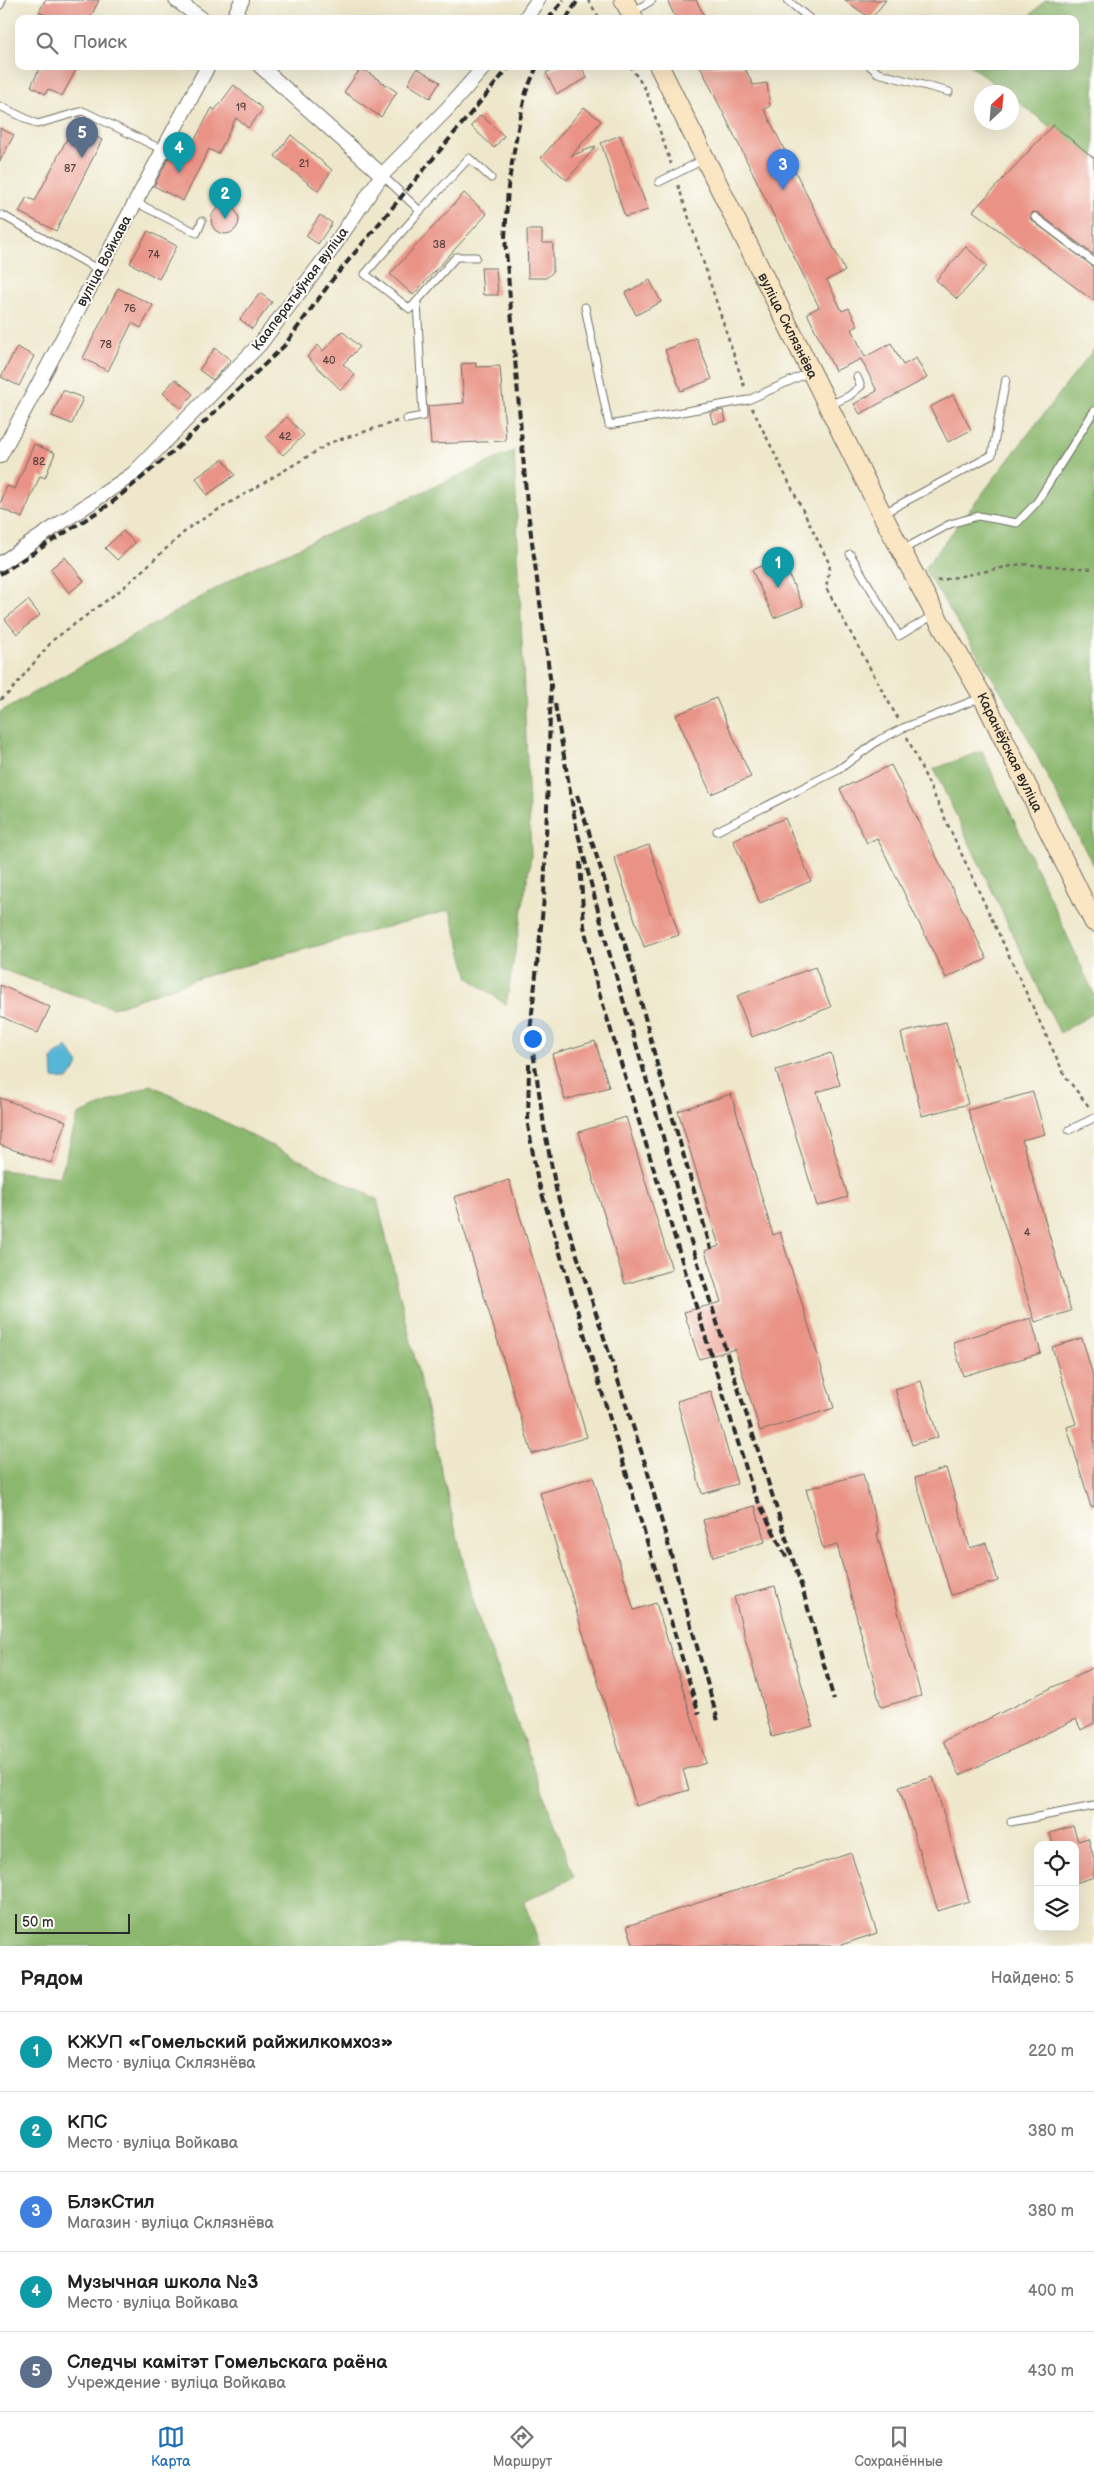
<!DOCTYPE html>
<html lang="ru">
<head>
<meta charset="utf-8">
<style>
	body { margin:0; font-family:"Balsamiq Sans",sans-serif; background:#f6f6f6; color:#222 }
	.controls { position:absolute; right:15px; bottom:15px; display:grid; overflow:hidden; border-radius:10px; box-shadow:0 5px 20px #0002 }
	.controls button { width:45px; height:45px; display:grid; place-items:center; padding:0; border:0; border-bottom:1px solid #e0e0e0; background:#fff; color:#222; font:25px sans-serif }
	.compass { position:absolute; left:974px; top:85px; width:45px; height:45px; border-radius:50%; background:#fff; box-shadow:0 5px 20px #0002; rotate:26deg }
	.scale { position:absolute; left:15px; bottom:12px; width:115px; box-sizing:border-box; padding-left:5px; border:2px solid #2b2b2b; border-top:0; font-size:14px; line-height:18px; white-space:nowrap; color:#2b2b2b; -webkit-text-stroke:4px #fdfcf7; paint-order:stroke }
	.you { position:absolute; left:532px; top:1038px; width:18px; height:18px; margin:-12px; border:4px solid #fff; border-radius:50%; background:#1a73e8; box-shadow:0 0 0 8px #1a73e833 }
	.badge { display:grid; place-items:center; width:32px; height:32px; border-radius:50%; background:#1f6fb2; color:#fff; font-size:16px; font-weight:700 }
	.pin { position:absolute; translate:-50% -41px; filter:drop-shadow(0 1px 2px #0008) }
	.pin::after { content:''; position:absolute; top:26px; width:18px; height:15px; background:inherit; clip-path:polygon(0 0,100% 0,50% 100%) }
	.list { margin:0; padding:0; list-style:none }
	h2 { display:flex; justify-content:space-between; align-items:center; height:65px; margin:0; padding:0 20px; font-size:21px }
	h2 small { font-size:16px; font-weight:400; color:#767676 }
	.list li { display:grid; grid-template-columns:32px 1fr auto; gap:15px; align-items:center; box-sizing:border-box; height:80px; padding:0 20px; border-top:1px solid #e0e0e0 }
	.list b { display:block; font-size:19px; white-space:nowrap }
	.list p { margin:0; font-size:16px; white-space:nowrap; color:#767676 }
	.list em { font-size:16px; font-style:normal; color:#767676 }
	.icon { flex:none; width:28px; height:28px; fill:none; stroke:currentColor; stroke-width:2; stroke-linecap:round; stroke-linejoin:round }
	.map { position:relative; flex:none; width:1094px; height:1946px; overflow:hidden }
	.search { position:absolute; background:#fff; box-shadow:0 5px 20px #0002; left:15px; right:15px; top:15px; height:55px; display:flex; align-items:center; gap:12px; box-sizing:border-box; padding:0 18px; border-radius:10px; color:#767676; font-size:19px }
	.sheet { height:465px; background:#fff }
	nav { display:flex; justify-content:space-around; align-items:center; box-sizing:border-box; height:70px; border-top:1px solid #e0e0e0; background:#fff; font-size:14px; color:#767676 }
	nav a { display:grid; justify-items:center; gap:2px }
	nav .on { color:#1f6fb2 }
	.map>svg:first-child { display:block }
	.forest { fill:#8bb76e; stroke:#5b714c }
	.water { fill:#57b6d5; stroke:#417080 }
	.building { fill:#e99285 }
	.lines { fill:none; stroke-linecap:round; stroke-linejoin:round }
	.lane-casing { stroke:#6f6d63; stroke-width:9 }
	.street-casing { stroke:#6f6d63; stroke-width:16 }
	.secondary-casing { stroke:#6f6d63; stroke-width:21 }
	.path { stroke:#6f6d63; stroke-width:2.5; stroke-dasharray:4 4; stroke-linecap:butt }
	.lane { stroke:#fff; stroke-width:7 }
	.street { stroke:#fff; stroke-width:14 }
	.secondary { stroke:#fbe6c3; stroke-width:19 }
	.rail { stroke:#2b2b2b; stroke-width:4; stroke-dasharray:8 4; stroke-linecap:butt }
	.labels { text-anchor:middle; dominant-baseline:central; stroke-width:4; stroke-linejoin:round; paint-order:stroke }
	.number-label { font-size:11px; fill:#5a4542 }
	.street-label { font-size:14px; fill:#2b2b2b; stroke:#fdfcf7 }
</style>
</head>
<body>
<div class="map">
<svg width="1094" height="1946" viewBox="0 0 1094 1946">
	<rect width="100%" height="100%" fill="#fdfcf7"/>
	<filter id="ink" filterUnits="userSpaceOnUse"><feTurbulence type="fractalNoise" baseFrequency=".02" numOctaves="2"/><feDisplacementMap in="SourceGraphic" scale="10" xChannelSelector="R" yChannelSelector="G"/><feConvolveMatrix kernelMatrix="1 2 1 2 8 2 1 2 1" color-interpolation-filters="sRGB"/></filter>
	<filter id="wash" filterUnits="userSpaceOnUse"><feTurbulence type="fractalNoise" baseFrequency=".0096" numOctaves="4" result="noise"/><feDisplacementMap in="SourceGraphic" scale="20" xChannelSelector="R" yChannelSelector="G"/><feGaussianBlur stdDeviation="1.12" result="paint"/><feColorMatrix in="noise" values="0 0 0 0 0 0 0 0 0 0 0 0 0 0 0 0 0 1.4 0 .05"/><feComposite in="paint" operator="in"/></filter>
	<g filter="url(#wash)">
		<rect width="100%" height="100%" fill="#eee7cb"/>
		<path class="forest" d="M1045 0H1094V161L1012 97V92H1005L971 66H1075V19H1027Z
			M1094 349V867L1017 717 924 569Z
			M514 451 531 857 506 1005 469 978 450 910 202 977 113 1008 0 969V712L252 568Z
			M982 751 1094 994V1013L1060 1033 934 769Z
			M151 1085 377 1199 473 1603 574 1877 524 1902 540 1946H0V1170L60 1177 78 1115Z"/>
		<path class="water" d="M67 1047 79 1064 68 1080 53 1078 52 1058Z"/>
		<g id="blocks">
			<path class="building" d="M45 0H99L90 19H53L39 12Z
				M667 0H696L706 19H676Z
				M845 0H886L871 19Z
				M41 66H78L62 96 48 89 45 94 31 86Z
				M558 66H581L587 78 557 94 546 73Z
				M700 66H744L753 85 767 83 770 106 764 109 845 271 827 280 842 311 849 308 858 326 852 329 865 357 891 343 903 365 916 358 927 378 860 414 854 404 877 391 861 359 835 371 807 313 819 307Z
				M361 68 397 92 381 117 344 92Z
				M417 68 440 82 430 98 408 84Z
				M234 85 263 109 248 128 236 118 218 154 209 149 183 201 154 186 175 146 188 152 212 108 215 110Z
				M584 107 601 121 571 156 596 146 567 180 541 158Z
				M481 115 504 136 494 148 471 126Z
				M74 125 102 140 56 231 19 212 27 197 35 201Z
				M1053 125 1094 158V255L1038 213 1033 212 1030 219 1094 267V301L973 211Z
				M0 128 14 135 0 161Z
				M291 135 332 170 318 191 275 156Z
				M620 135 648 210 625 217 601 143Z
				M464 193 487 214 413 295 390 274Z
				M211 220a14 14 0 1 1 28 0a14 14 0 1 1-28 0Z
				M320 215 332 223 318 244 306 236Z
				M527 230H542V243H553V272L546 278H528Z
				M148 231 177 246 159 279 130 263Z
				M966 247 987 266 957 299 936 280Z
				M481 268H496L498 295H483Z
				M650 280 661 302 636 315 625 293Z
				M118 288 153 305 141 328 132 323 108 371 83 358Z
				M260 293 272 302 252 329 240 319Z
				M342 331 360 347 343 364 355 375 341 390 307 357 318 345 323 351Z
				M696 338 712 379 681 391 665 350Z
				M17 347 34 356 19 386 1 377Z
				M215 348 231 360 213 380 199 370Z
				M476 363V367L500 366 506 441 431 444 428 406 464 403 461 364Z
				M175 379 193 394 181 408 163 393Z
				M63 390 83 398 72 424 52 416Z
				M953 395 971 430 948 442 930 407Z
				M723 410 726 421 713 424 710 413Z
				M287 417 304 435 283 455 266 437Z
				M34 444 55 453 45 478 40 476 22 518 0 508V504L7 486 15 489Z
				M223 459 235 475 207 495 196 478Z
				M123 531 135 543 117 560 105 548Z
				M65 557 84 581 69 593 50 569Z
				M781 557 803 606 774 618 752 570Z
				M28 600 40 615 17 634 5 619Z
				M716 698 751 777 711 794 676 715Z
				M891 765 987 959 946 978 877 838 867 843 840 789Z
				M785 818 811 881 760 903 733 840Z
				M649 845 679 935 644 947 614 857Z
				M815 967 831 1007 752 1037 737 996Z
				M0 985 50 1007 38 1033 0 1016Z
				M946 1022 968 1104 922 1116 901 1033Z
				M595 1041 609 1087 565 1100 552 1054Z
				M831 1053 840 1085 817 1092 848 1197 817 1206 776 1070Z
				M1033 1092 1045 1134 1022 1140 1071 1311 1035 1322 968 1110Z
				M731 1094 773 1235 780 1232 834 1408 760 1431 735 1349 699 1359 684 1312 721 1302 705 1251 719 1246 678 1111Z
				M0 1098 66 1121 51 1163 0 1145Z
				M626 1117 672 1270 625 1284 579 1132Z
				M509 1180 587 1437 532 1454 454 1197Z
				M1031 1318 1041 1353 963 1376 953 1342Z
				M1082 1338 1094 1379V1507H1091L1067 1427 1076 1424 1052 1347Z
				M921 1381 938 1437 912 1445 895 1389Z
				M711 1391 737 1484 702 1494 677 1401Z
				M946 1468 970 1548 986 1543 998 1581 951 1595 915 1478Z
				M863 1474 879 1533 877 1534 921 1696 881 1707 837 1545 823 1549 806 1489Z
				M593 1477 634 1610 656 1603 706 1763 683 1770 689 1790 636 1806 540 1493Z
				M755 1506 765 1542 713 1557 703 1520Z
				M775 1586 813 1726 772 1737 734 1597Z
				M1094 1667V1723L1081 1730 1076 1719 960 1775 943 1741Z
				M933 1777 969 1901 938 1911 899 1787Z
				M1073 1826 1078 1841 1088 1838 1094 1858V1877L1075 1883V1845H1053L1050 1833Z
				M851 1853 877 1933 838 1946H634L627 1926Z"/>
		</g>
	</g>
	<g filter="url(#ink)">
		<use href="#blocks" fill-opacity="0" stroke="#6f6d63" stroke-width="1"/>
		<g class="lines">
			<g class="lane-casing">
				<path id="lane" d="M787 0 810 19
					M0 5 2 0
					M632 13 652 0
					M870 66 878 73 949 92
					M0 106 37 124 83 111 163 150
					M382 175 420 211 469 158 491 178
					M659 182 705 159
					M135 202 197 233 202 221
					M420 211 365 274 410 309 456 257H476
					M2 215 99 270
					M1035 217 1094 262
					M585 307 609 425 748 400 810 372
					M828 406 849 396 861 386 857 377
					M407 419 423 416 417 301
					M882 514 992 455 1006 379
					M902 550 950 524 978 516 1017 523 1037 502 1094 411
					M850 554 899 636 935 614
					M717 831 838 770 879 740 903 728 983 697
					M1069 1130 1094 1118
					M1011 1822 1094 1806"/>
			</g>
			<g class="street-casing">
				<path id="street" d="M176 0 202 19
					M233 19 242 0
					M525 19 538 0
					M260 66 382 175
					M0 456 208 66
					M0 564 133 474 260 344 329 253 382 175 448 108 485 66"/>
			</g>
			<g class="secondary-casing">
				<g id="secondary">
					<path d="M624 0 634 19"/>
					<path id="s1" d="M659 66 882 514 935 614 983 697 1094 922"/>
				</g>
			</g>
			<path class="path" d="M588 0 600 19
				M630 66 646 90 671 164
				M678 185 745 389
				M752 408 830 565 826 588 898 719
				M937 581 1021 564 1094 569
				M0 700 9 693 53 640 122 589 191 526 332 442 398 421
				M907 737 1065 1076 1090 1108"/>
			<use href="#lane" class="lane"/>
			<use href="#street" class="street"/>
			<use href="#secondary" class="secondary"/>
			<path class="rail" d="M548 19 564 0
				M566 19 578 0
				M537 66 526 92 517 133 508 187 505 238 527 504 551 685 544 898 530 1032 545 1132 557 1194 646 1466 718 1721
				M0 574 110 504 175 450 284 346 333 279 510 66
				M555 704 576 826 607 945 662 1133 688 1232 803 1591 834 1700
				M577 795 631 963 657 1064 711 1249
				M580 862 584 926 596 982 753 1491 787 1559
				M529 1064 528 1125 537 1177 699 1714"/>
		</g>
	</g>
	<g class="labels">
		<g class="number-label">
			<text x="241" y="107">19</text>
			<text x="304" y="163">21</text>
			<text x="70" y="168">87</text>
			<text x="439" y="244">38</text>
			<text x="154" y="254">74</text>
			<text x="130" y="308">76</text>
			<text x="106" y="344">78</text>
			<text x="329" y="360">40</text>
			<text x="285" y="436">42</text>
			<text x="39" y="461">82</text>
			<text x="1027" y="1232">4</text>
		</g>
		<g class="street-label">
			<text transform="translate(104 261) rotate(-62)">вуліца Войкава</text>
			<text transform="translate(300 289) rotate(-53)">Кааператыўная вуліца</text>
			<text stroke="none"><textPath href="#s1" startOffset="290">вуліца Склязнёва</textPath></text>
			<text stroke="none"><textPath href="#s1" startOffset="771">Каранёўская вуліца</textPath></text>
		</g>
	</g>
</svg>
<div class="controls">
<button><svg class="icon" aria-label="locate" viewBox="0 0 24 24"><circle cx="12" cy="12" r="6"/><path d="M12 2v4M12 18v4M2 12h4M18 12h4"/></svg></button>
<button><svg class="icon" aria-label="layers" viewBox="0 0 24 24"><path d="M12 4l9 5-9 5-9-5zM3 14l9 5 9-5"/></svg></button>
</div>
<svg class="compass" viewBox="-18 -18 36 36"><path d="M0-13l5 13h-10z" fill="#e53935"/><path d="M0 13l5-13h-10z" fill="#767676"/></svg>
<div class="scale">50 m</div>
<div class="you"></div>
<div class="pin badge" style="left:778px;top:588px;background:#0f9aa8">1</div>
<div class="pin badge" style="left:225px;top:219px;background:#0f9aa8">2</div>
<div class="pin badge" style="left:783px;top:190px;background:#3f7fe0">3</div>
<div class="pin badge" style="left:179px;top:173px;background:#0f9aa8">4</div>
<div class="pin badge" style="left:82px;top:158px;background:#5c6f8a">5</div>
<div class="search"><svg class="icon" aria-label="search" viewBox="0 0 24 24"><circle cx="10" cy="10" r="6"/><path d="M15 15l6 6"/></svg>Поиск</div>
</div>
<section class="sheet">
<h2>Рядом<small>Найдено: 5</small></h2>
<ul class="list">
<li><span class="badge" style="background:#0f9aa8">1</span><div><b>КЖУП «Гомельский райжилкомхоз»</b><p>Место · вуліца Склязнёва</p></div><em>220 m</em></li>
<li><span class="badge" style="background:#0f9aa8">2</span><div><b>КПС</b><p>Место · вуліца Войкава</p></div><em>380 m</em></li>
<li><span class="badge" style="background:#3f7fe0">3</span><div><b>БлэкСтил</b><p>Магазин · вуліца Склязнёва</p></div><em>380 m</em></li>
<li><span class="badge" style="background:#0f9aa8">4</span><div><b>Музычная школа №3</b><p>Место · вуліца Войкава</p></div><em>400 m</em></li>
<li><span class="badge" style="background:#5c6f8a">5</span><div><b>Следчы камітэт Гомельскага раёна</b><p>Учреждение · вуліца Войкава</p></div><em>430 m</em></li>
</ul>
</section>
<nav>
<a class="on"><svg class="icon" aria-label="map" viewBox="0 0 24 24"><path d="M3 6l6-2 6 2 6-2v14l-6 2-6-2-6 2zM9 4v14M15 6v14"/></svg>Карта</a>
<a><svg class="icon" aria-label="directions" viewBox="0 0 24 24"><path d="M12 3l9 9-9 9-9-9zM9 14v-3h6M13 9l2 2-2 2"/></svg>Маршрут</a>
<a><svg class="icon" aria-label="saved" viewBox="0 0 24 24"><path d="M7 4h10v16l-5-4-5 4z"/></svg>Сохранённые</a>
</nav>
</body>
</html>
